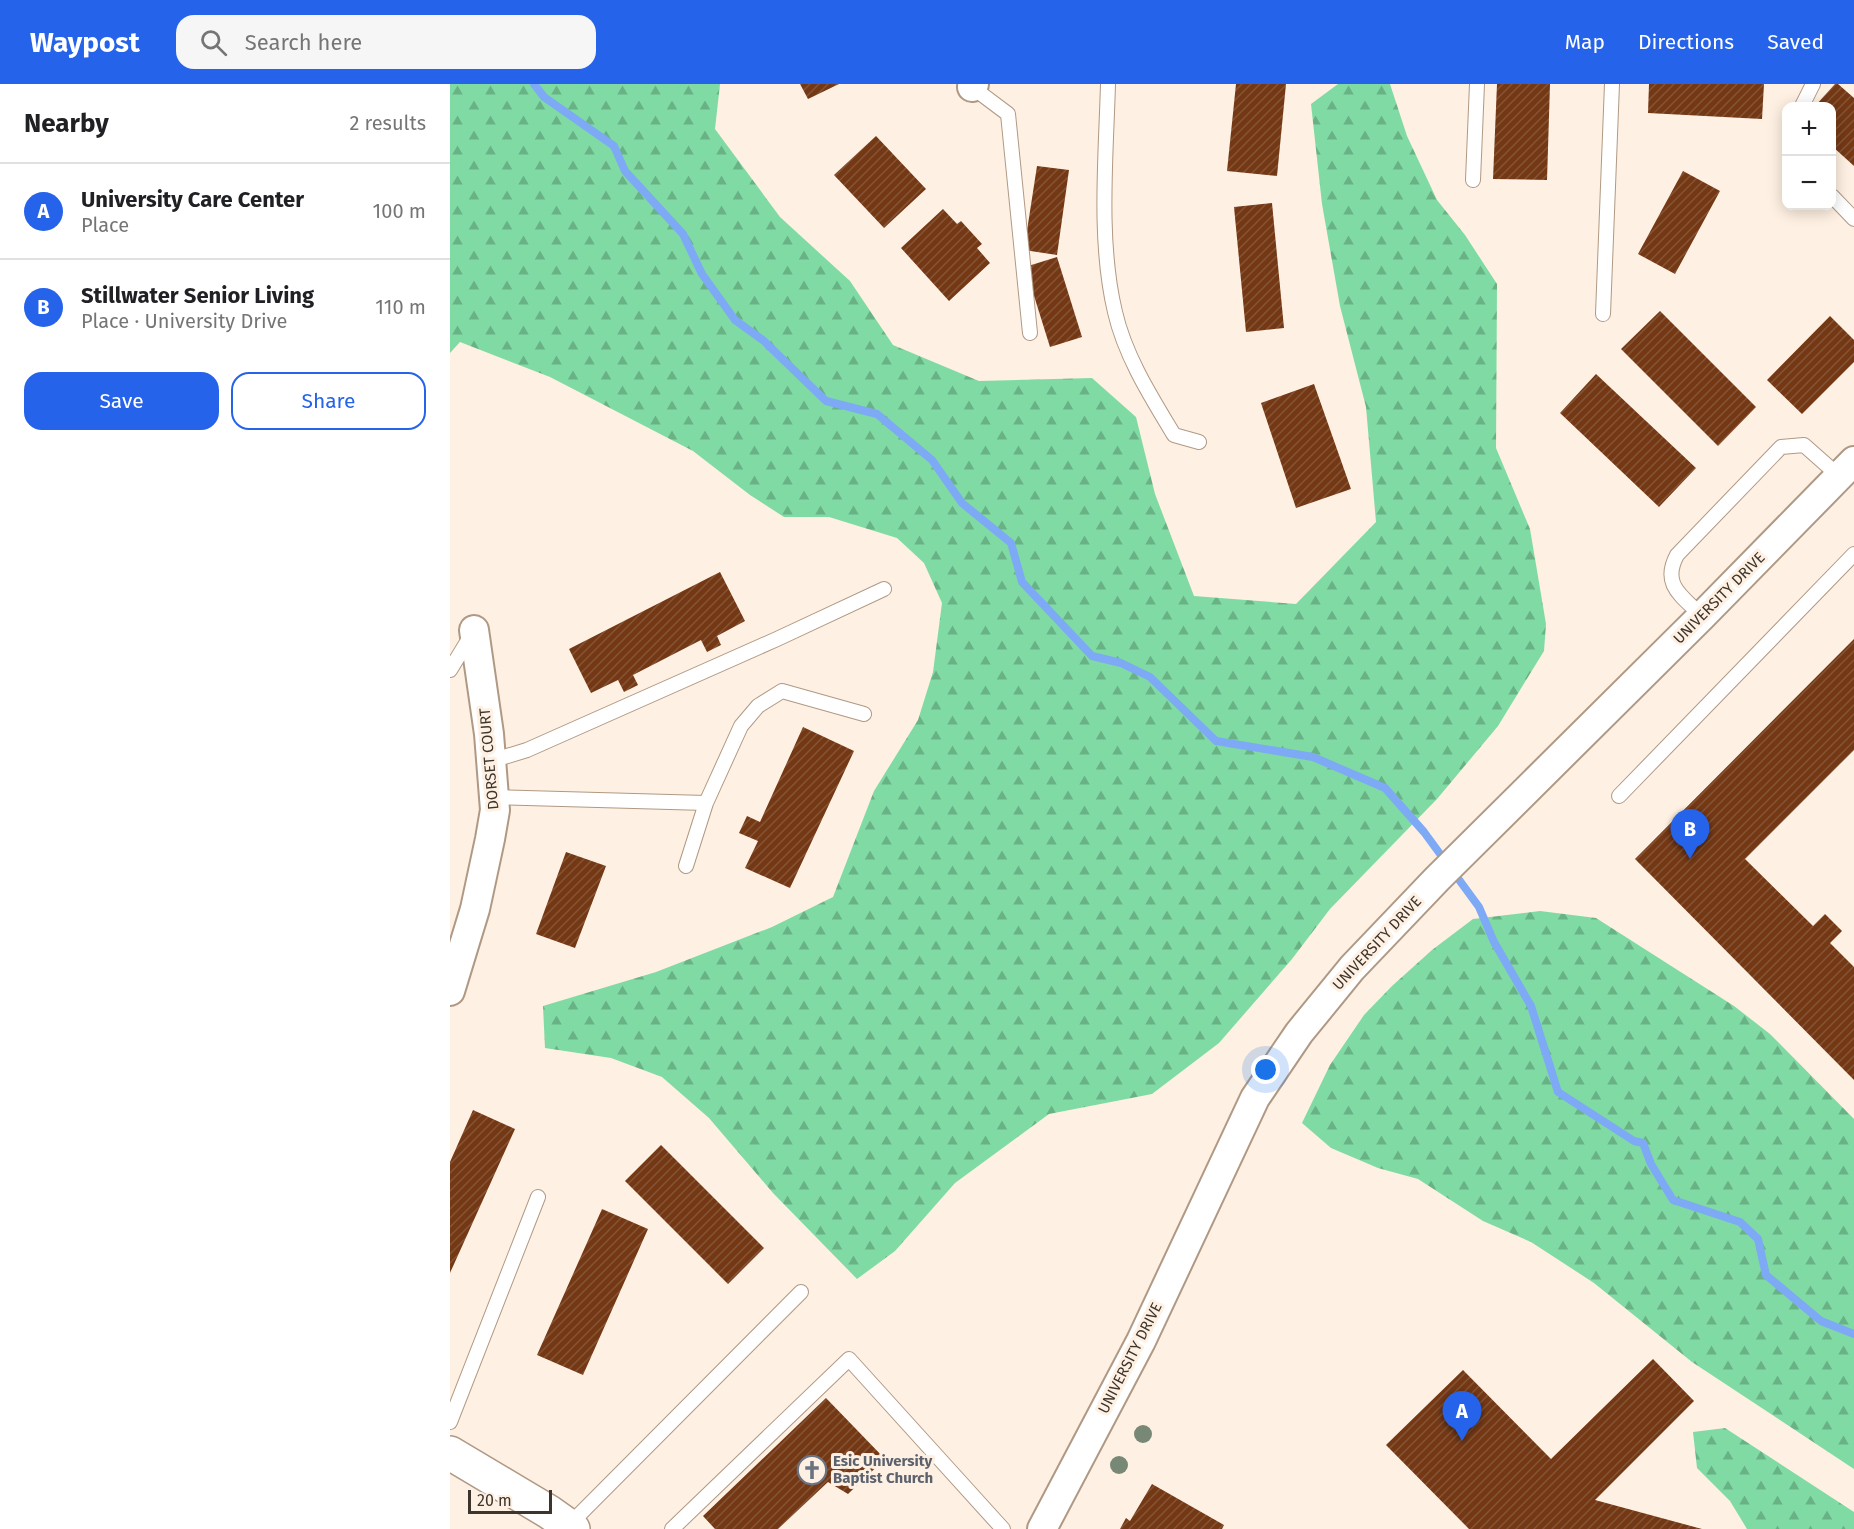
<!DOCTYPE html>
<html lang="en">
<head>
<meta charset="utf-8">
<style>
	body { margin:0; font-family:"Fira Sans",sans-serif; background:#f6f6f6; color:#202124 }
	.controls { position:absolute; right:18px; top:18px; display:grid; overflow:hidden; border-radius:12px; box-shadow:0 3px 15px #0003 }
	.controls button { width:54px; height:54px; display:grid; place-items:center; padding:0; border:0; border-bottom:2px solid #e0e0e0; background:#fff; color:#202124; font:30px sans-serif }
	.scale { position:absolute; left:18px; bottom:15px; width:84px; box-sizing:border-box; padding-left:6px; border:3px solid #3d342b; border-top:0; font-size:16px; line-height:21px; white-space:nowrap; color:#3d342b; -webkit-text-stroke:4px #fef0e2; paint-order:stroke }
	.you { position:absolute; left:816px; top:986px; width:21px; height:21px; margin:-15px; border:4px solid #fff; border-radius:50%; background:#1a73e8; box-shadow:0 0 0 9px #1a73e833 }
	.badge { display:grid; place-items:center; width:39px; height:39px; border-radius:50%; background:#2563eb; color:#fff; font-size:20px; font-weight:700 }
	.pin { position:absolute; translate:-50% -50px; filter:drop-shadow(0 2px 3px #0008) }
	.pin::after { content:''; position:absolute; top:32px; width:21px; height:18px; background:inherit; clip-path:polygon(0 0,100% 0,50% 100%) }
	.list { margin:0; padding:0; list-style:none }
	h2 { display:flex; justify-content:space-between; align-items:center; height:78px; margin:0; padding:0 24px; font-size:26px }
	h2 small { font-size:20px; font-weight:400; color:#757577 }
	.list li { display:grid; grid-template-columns:39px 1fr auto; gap:18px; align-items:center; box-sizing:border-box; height:96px; padding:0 24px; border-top:2px solid #e0e0e0 }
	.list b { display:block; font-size:22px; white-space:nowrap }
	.list p { margin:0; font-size:20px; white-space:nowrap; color:#757577 }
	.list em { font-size:20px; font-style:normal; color:#757577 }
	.actions { display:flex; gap:12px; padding:18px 24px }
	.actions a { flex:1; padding:14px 0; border:2px solid #2563eb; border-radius:18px; text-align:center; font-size:21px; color:#2563eb }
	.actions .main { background:#2563eb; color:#fff }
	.icon { flex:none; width:33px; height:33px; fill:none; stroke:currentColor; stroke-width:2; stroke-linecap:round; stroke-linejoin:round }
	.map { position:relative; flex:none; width:1404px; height:1445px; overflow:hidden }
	header { display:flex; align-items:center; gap:36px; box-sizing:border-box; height:84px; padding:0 30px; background:#2563eb; color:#fff }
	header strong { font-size:28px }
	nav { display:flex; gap:33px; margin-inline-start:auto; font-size:21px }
	.search { width:420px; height:54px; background:#f6f6f6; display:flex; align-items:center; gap:15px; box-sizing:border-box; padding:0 21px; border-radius:18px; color:#757577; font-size:22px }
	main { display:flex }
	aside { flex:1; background:#fff }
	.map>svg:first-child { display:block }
	.forest { fill:url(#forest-firs) }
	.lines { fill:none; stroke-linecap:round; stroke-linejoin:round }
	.stream { stroke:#7ea9f5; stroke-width:8 }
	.building { fill:url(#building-hatch) }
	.service-casing { stroke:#b09984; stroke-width:16 }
	.minor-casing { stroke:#b09984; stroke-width:32 }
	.tertiary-casing { stroke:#b09984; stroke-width:36 }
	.service { stroke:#fff; stroke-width:14 }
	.minor { stroke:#fff; stroke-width:28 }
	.tertiary { stroke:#fff; stroke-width:33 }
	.tree { fill:#788876 }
	.labels { text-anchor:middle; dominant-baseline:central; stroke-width:6; stroke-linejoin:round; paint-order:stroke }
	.street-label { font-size:15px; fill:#3d342b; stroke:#fef0e2 }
	.worship-label { font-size:15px; font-weight:bold; fill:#5b616d; stroke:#fef0e2; text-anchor:start }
</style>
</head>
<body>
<header>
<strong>Waypost</strong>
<div class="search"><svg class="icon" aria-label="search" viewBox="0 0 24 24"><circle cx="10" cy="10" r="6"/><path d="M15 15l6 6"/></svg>Search here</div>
<nav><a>Map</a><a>Directions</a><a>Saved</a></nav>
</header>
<main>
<aside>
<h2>Nearby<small>2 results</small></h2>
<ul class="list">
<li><span class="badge">A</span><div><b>University Care Center</b><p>Place</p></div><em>100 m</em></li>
<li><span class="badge">B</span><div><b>Stillwater Senior Living</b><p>Place · University Drive</p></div><em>110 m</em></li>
</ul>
<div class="actions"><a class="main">Save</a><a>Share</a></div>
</aside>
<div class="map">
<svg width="1404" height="1445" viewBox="0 0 1404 1445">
	<defs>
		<pattern id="forest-firs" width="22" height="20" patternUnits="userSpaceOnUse" patternTransform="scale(1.5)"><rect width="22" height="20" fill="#7fdba3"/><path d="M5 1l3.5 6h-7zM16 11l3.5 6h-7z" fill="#69b285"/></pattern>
		<pattern id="building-hatch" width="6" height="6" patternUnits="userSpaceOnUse" patternTransform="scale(1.5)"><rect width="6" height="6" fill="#743815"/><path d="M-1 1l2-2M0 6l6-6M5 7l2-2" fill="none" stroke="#845437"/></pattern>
	</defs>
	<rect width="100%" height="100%" fill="#fef0e2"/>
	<path class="forest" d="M0 0H270L265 45 330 133 400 197 443 261 529 297 642 294 686 333 705 410 744 512 846 520 926 438 916 323 890 222 872 120 861 20 888 0H940L957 52 987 116 1015 151 1047 200 1046 364 1080 445 1096 540 1094 567 1048 642 987 715 880 825 842 875 769 959 702 1010 599 1030 505 1099 445 1167 407 1195 323 1109 259 1034 212 993 161 974 95 964 93 922 206 888 322 843 383 813 424 707 468 636 483 588 492 519 474 479 447 454 379 433H334L300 411 243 367 100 293 10 258 0 269Z
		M1090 827 1146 834 1284 922 1320 950 1404 1035V1385L1242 1278 1144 1199 1081 1158 1033 1137 968 1095 928 1084 881 1064 852 1039 880 981 914 931 942 902 982 866 1023 835Z
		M1275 1344 1404 1428V1445H1297L1280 1417 1247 1384 1243 1348Z"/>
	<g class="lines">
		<path class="stream" d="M84 0 94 13 164 62 175 87 233 150 252 190 285 236 314 257 376 317 427 330 482 376 512 419 561 459 572 498 642 572 671 579 700 593 766 657 863 673 935 704 974 748 1029 823 1044 858 1081 922 1108 1008 1184 1057 1193 1059 1201 1080 1223 1116 1290 1138 1308 1155 1316 1191 1371 1237 1404 1250"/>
	</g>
	<path class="building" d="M350 0H389L358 15Z
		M786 0H836L827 92 777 87Z
		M1047 0H1100L1097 96 1043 95Z
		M1199 0H1314L1312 35 1198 29Z
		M1385 0H1388L1404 14V82L1382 62V22H1365Z
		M426 52 476 105 434 144 384 91Z
		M587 82 619 86 607 171 574 166Z
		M1233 87 1270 107 1225 190 1188 170Z
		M822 119 834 244 796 248 784 123Z
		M493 125 507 140 511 137 532 160 527 164 540 179 499 217 451 164Z
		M607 173 632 253 600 263 575 183Z
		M1210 227 1306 323 1268 362 1171 265Z
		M1380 232 1404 256V278L1352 330 1317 296Z
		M1146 290 1246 384 1209 423 1110 329Z
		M864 300 901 405 846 424 811 319Z
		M270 488 295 537 267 552 271 561 257 568 251 556 183 591 188 601 174 608 168 596 141 609 119 565Z
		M1404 555V666L1295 775 1363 842 1375 830 1392 847 1380 859 1404 883V996L1185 775Z
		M353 643 404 667 340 804 295 784 308 757 289 749 297 732 310 738Z
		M116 768 156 782 125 864 86 850Z
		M23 1026 65 1045 0 1189V1078Z
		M211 1061 314 1164 278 1200 175 1097Z
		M152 1125 198 1145 133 1291 87 1271Z
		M1203 1275 1244 1317 1145 1416 1252 1445H1019L936 1361 1013 1286 1101 1375Z
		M376 1314 435 1375 398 1410 378 1398 328 1445H265L253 1432Z
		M702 1400 774 1441 772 1445H670L676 1434 680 1437Z"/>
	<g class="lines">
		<g class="service-casing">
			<path id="service" d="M658 0C656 73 648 157 665 228 675 272 701 313 724 351L749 358
				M522 3 558 30 580 249
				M1352 22 1363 0
				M1023 96 1027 0
				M1382 112 1404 135
				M1153 230 1162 0
				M1252 532C1232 512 1211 501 1227 471L1331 363 1354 361 1389 392
				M0 586 22 550
				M41 677 77 666 327 555 434 505
				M1169 712 1404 470
				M43 713 256 719
				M236 782 256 719 291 642 308 622 332 607 414 630
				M0 1338 88 1113
				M118 1442 351 1208
				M222 1445 399 1275 553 1445"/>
		</g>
		<g class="minor-casing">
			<path id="minor" d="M522 3 524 0
				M0 907 25 825 40 755 45 726 39 650 24 546
				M592 1445 691 1257 805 1014 849 949 902 884 987 795 1252 532 1404 377"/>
		</g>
		<g class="tertiary-casing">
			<path id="tertiary" d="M0 1369 99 1428 123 1445"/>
		</g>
		<use href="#service" class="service"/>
		<use href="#minor" class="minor"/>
		<use href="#tertiary" class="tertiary"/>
	</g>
	<g class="tree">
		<circle cx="693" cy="1350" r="9"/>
		<circle cx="669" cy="1381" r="9"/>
	</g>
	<defs>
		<g id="church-ring" transform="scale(1.5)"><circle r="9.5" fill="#fef0e2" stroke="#6b7280" stroke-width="1.5"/><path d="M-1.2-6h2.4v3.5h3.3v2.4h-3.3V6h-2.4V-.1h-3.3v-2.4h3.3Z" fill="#6b7280"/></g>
	</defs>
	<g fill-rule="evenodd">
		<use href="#church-ring" x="362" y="1386"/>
	</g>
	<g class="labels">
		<g class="street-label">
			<text transform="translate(1269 514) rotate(-45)">UNIVERSITY DRIVE</text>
			<text transform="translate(39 675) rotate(-95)">DORSET COURT</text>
			<text transform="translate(927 859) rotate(-47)">UNIVERSITY DRIVE</text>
			<text transform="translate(680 1274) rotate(-63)">UNIVERSITY DRIVE</text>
		</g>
		<g class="worship-label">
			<text x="383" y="1377">Esic University<tspan x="383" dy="17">Baptist Church</tspan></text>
		</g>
	</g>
</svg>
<div class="controls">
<button>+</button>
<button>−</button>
</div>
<div class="scale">20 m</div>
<div class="you"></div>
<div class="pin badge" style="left:1012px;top:1357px">A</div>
<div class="pin badge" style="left:1240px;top:775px">B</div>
</div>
</main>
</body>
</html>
